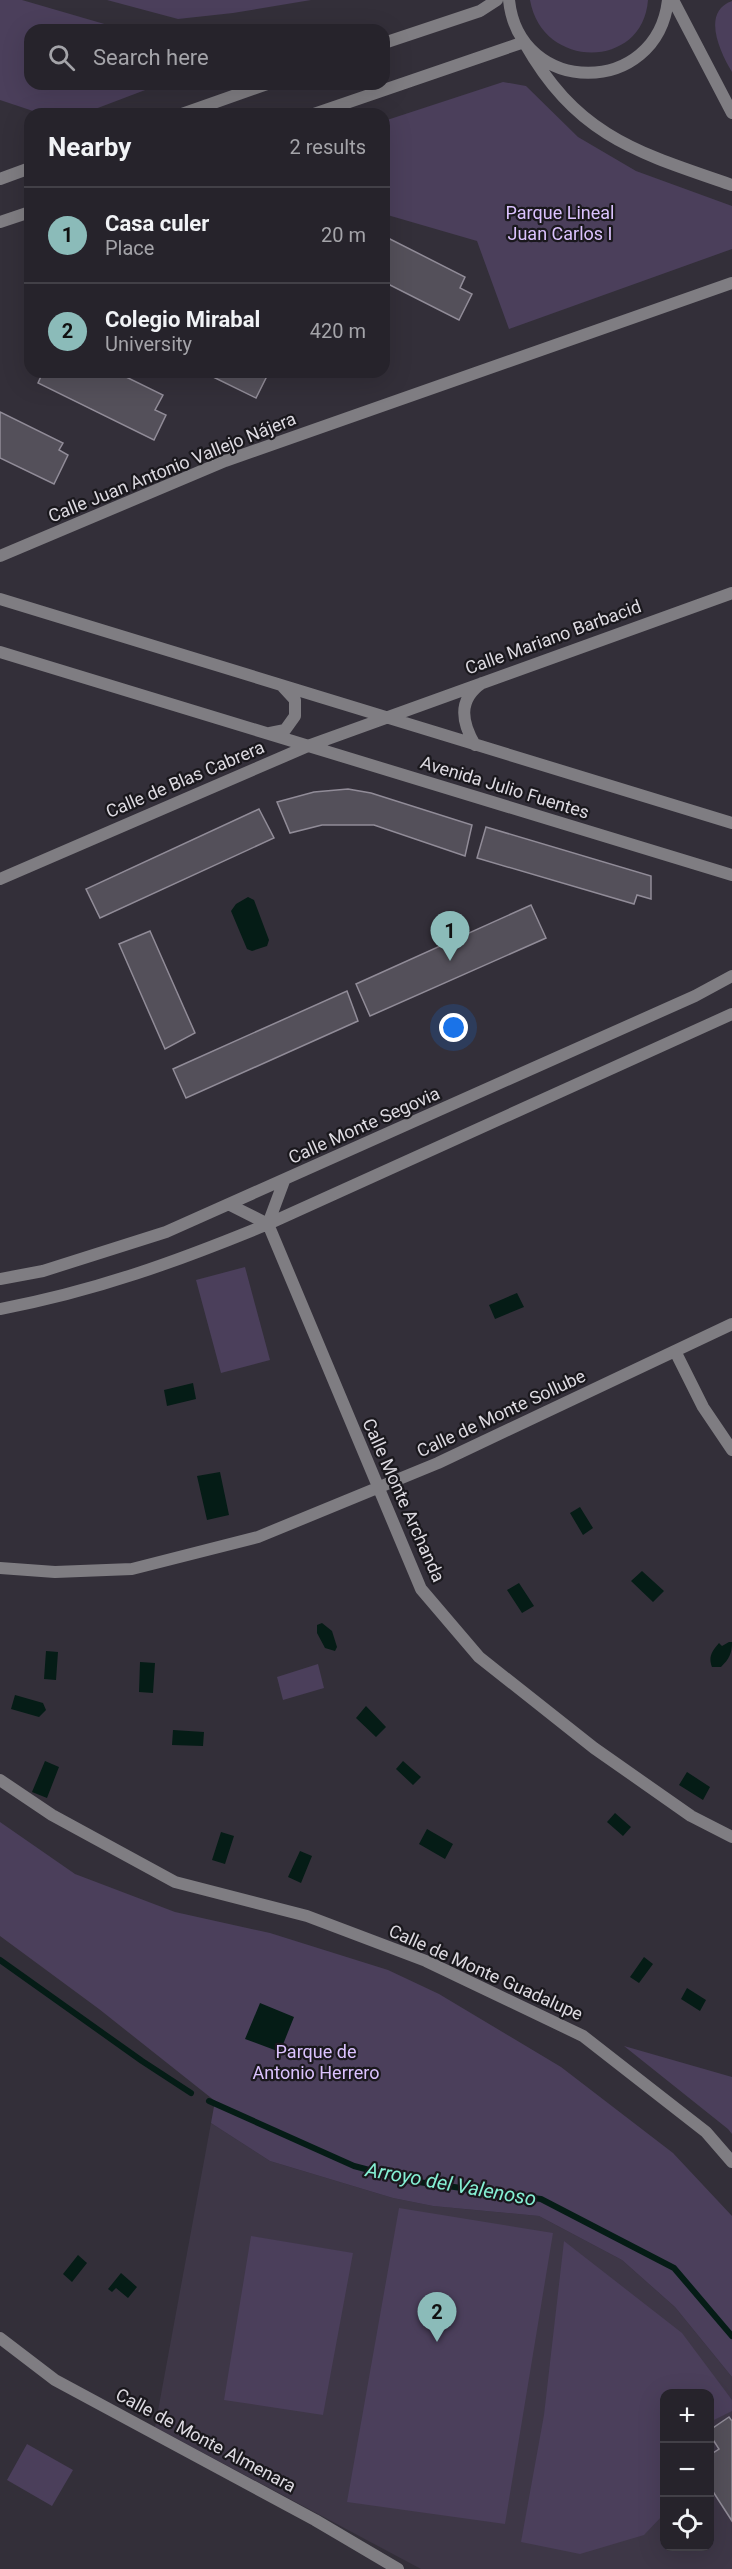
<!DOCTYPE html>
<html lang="en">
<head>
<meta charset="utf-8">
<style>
	body { margin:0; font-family:Roboto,sans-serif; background:#2e2b33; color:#f1f3f6 }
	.controls { position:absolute; right:18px; bottom:18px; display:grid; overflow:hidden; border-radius:12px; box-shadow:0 6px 24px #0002 }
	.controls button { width:54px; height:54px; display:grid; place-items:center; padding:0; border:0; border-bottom:2px solid #424047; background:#26232b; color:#f1f3f6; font:30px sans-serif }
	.you { position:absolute; left:454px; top:1028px; width:21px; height:21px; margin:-15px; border:4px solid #fff; border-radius:50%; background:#1a73e8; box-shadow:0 0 0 9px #1a73e833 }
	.badge { display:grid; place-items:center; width:39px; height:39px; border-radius:50%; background:#8bbbb9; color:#111; font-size:20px; font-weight:700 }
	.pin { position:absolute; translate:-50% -50px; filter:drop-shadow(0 2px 3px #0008) }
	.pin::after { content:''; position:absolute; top:32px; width:21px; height:18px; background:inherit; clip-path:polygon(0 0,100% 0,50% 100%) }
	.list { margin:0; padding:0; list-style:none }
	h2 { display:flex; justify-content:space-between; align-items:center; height:78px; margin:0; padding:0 24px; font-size:26px }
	h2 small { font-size:20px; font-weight:400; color:#a4a4a9 }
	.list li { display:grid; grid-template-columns:39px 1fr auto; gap:18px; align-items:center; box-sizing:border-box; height:96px; padding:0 24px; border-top:2px solid #424047 }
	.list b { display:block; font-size:22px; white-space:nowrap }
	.list p { margin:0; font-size:20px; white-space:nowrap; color:#a4a4a9 }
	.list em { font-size:20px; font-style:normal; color:#a4a4a9 }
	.icon { flex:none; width:33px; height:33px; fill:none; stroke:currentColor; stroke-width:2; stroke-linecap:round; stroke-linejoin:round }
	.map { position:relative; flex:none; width:732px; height:2569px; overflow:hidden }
	.search { position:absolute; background:#26232b; box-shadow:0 6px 24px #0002; left:24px; top:24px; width:366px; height:66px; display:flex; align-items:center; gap:15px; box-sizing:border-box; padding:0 21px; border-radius:18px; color:#a4a4a9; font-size:22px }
	.panel { position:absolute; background:#26232b; box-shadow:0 6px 24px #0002; left:24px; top:108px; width:366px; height:270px; border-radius:18px }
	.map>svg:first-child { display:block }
	.built { fill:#3e3747; fill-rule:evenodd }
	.green { fill:#4b3f5b }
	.water { fill:#051c16 }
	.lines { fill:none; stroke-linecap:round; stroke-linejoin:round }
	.stream { stroke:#051c16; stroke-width:6 }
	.building { fill:#54505a; stroke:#918c98; stroke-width:1.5 }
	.street { stroke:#7f7d82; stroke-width:12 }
	.labels { text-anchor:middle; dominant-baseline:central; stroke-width:4.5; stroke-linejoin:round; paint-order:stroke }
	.park-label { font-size:18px; fill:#dbc2fe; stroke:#1a181d }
	.street-label { font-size:18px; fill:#dddae1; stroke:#1a181d }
	.water-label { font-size:20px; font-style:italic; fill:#85f0d4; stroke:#1a181d }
</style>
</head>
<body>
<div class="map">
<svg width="732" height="2569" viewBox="0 0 732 2569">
	<rect width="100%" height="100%" fill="#332f39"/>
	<path class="built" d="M211 2123 270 2161 393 2198 433 2206 539 2216 622 2260 675 2307 732 2377V2569H421L155 2427ZM664 2394H710V2546H664Z"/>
	<path class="green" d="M0 0H22L125 30H30V84H161L82 114H42L0 100Z
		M107 0H311L233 13 178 19Z
		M530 0H648C643 70 542 70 530 0Z
		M732 1V72C720 52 701 12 732 1Z
		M503 82 526 86 578 137 636 171 732 206V249L509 329 477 241 384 214V121Z
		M245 1267 270 1360 221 1373 196 1280Z
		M318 1664 324 1688 283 1700 277 1677Z
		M0 1822 75 1874 175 1912 270 1933 388 1970 439 1994 561 2067 673 2153 732 2216V2377L675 2307 622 2260 539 2216 433 2206 393 2198 270 2161 211 2123 215 2101 99 2009 0 1936Z
		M624 2046 732 2077V2134L728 2129Z
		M399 2208 553 2233 505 2524 347 2502Z
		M251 2236 353 2253 323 2415 224 2400Z
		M564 2241 682 2333 732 2400V2411L714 2420 710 2451V2394H664V2514L644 2535 580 2554 521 2542 544 2415Z
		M27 2444 73 2470 52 2506 7 2480Z"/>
	<path class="water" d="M248 897 254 900 269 940 267 946 252 951 247 949 231 911 236 904Z
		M517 1293 524 1307 495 1319 489 1305Z
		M193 1383 196 1399 167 1406 164 1390Z
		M220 1472 229 1515 207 1520 197 1476Z
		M580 1507 593 1528 583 1535 570 1513Z
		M642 1571 664 1591 653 1602 631 1581Z
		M519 1583 534 1606 522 1613 507 1590Z
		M322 1623 332 1631 337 1647 335 1651 325 1648 317 1633V1625Z
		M729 1642H732C732 1654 729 1659 721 1667H712C708 1657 712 1651 719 1643L722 1646Z
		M46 1651 58 1652 56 1680 44 1679Z
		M140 1662 155 1663 153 1693 139 1692Z
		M15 1695 43 1703 46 1710 39 1717 11 1709Z
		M366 1706 386 1727 376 1737 356 1718Z
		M173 1730 204 1732 203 1746 172 1745Z
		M45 1761 59 1767 47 1798 32 1792Z
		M403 1761 421 1777 413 1785 396 1769Z
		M687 1772 710 1787 703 1800 679 1785Z
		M615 1813 631 1827 623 1836 607 1822Z
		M427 1829 453 1844 445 1859 419 1844Z
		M221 1832 234 1836 225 1864 212 1860Z
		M300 1851 312 1856 301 1883 288 1877Z
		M644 1957 653 1964 639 1983 630 1977Z
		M687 1988 706 2000 700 2011 681 1999Z
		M260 2003 294 2017 280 2052 245 2039Z
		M78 2255 87 2263 72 2282 63 2274Z
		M121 2273 137 2287 128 2298 116 2288 112 2292 108 2289Z"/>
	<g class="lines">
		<path class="stream" d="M0 1960 142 2061 191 2093
			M209 2101 354 2166 411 2181 541 2199 674 2268 732 2336"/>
	</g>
	<path class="building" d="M384 236 465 277 460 288 472 294 459 320 384 282Z
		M43 372H116L163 395 155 410 166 415 154 440 38 383Z
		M203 372H269L256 398Z
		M0 412 63 443 59 450 68 455 54 484 0 458Z
		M348 789 371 793 472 825 465 856 374 825H322L290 833 277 802 314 792Z
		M259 809 274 838 100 918 86 889Z
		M486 827 651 876V899L637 895 634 904 477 858Z
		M531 905 546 938 370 1016 356 984Z
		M150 931 195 1033 165 1049 119 944Z
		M347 991 358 1021 186 1098 173 1069Z
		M729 2417 732 2421V2521L710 2487V2455L719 2449 710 2435V2430Z"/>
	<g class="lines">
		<path class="street" d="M509 0C519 97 657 97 668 0
			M673 0 732 113
			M524 42C577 136 636 152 732 185
			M384 43 480 11 497 0
			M182 114 267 84
			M314 114 524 42
			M0 179 30 168
			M0 222 30 212
			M0 556 225 461 732 283
			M0 599 732 823
			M0 652 732 875
			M270 733 285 730 295 716V700L283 687
			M475 745C462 723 457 700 482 683
			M0 879 308 746 732 593
			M230 1205 268 1224 421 1589 479 1657 594 1748 691 1816 732 1837
			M268 1224 284 1181
			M0 1279 43 1271 166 1232 695 996 732 976
			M0 1309C96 1291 178 1261 268 1224L732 1014
			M675 1351 703 1407 732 1450
			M0 1568 55 1572 132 1569 258 1537 438 1463 732 1324
			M0 1780 52 1815 175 1882 307 1916 426 1961 583 2036 706 2132 732 2162
			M0 2338 55 2380 315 2520 398 2569"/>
	</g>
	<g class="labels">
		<g class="park-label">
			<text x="560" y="212">Parque Lineal<tspan x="560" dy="21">Juan Carlos I</tspan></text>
			<text x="316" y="2051">Parque de<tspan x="316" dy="21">Antonio Herrero</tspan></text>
		</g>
		<g class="street-label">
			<text transform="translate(172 467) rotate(-22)">Calle Juan Antonio Vallejo Nájera</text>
			<text transform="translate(553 637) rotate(-20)">Calle Mariano Barbacid</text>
			<text transform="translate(185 779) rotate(-23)">Calle de Blas Cabrera</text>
			<text transform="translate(505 787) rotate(17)">Avenida Julio Fuentes</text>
			<text transform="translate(364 1125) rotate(-24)">Calle Monte Segovia</text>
			<text transform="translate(501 1413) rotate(-25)">Calle de Monte Sollube</text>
			<text transform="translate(404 1500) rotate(66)">Calle Monte Archanda</text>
			<text transform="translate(486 1972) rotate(24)">Calle de Monte Guadalupe</text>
			<text transform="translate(206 2440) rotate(28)">Calle de Monte Almenara</text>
		</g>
		<g class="water-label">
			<text transform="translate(451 2184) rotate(10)">Arroyo del Valenoso</text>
		</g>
	</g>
</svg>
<div class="controls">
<button>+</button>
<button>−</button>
<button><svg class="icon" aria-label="locate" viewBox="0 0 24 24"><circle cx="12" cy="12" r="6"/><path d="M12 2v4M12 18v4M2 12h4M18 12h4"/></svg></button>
</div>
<div class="you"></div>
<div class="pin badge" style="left:450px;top:961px">1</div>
<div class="pin badge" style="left:437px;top:2342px">2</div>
<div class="search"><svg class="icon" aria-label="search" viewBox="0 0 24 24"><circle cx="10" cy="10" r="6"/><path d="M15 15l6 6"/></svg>Search here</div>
<section class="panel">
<h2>Nearby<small>2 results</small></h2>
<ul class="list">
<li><span class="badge">1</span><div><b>Casa culer</b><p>Place</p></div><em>20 m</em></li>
<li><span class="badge">2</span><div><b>Colegio Mirabal</b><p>University</p></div><em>420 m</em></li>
</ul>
</section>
</div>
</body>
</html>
